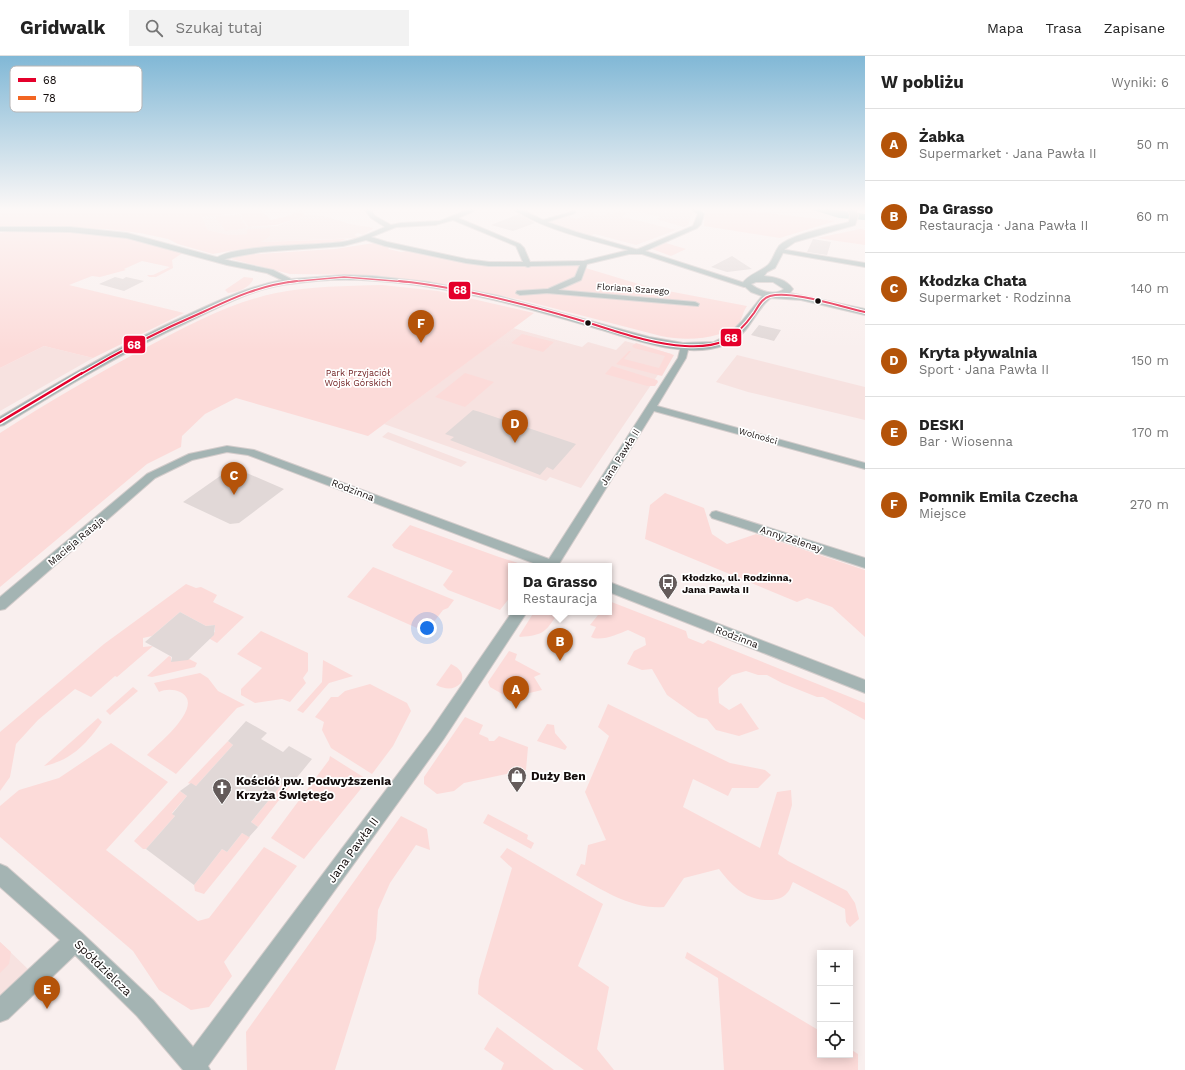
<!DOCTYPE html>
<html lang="pl">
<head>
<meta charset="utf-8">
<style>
	body { margin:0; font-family:"Work Sans",sans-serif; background:#f2f2f2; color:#222 }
	.controls { position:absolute; right:12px; bottom:12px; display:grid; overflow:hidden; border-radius:0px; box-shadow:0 2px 10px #0003 }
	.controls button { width:36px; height:36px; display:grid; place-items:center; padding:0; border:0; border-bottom:1px solid #e0e0e0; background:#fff; color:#222; font:20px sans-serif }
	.you { position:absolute; left:427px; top:572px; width:14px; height:14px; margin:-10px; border:3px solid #fff; border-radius:50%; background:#1a73e8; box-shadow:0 0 0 6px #1a73e833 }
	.badge { display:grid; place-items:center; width:26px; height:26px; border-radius:50%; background:#b45309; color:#fff; font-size:13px; font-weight:700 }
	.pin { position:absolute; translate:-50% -33px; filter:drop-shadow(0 1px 2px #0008) }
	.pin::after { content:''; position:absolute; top:21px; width:14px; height:12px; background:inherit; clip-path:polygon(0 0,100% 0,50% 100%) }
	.popup { position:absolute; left:508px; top:507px; width:104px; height:52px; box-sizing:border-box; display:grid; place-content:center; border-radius:0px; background:#fff; filter:drop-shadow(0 1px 3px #0005); font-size:13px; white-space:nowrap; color:#767676 }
	.popup b { font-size:15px; color:#222 }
	.popup::after { content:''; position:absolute; left:50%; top:100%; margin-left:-8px; border:8px solid transparent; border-top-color:#fff }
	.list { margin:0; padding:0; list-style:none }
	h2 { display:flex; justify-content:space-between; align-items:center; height:52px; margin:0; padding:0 16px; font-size:17px }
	h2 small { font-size:13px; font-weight:400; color:#767676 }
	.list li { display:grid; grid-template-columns:26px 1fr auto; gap:12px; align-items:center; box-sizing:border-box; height:72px; padding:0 16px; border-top:1px solid #e0e0e0 }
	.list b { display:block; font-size:15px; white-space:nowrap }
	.list p { margin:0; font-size:13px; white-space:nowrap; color:#767676 }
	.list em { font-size:13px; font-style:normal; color:#767676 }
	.icon { flex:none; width:22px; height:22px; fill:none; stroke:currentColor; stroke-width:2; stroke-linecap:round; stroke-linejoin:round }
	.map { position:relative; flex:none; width:865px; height:1014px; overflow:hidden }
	header { display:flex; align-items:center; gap:24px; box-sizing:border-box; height:56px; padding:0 20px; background:#fff; border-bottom:1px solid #e0e0e0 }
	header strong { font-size:19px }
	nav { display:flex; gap:22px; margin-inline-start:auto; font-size:14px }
	.search { width:280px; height:36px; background:#f2f2f2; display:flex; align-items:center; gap:10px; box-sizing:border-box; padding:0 14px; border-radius:0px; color:#767676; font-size:15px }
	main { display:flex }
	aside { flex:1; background:#fff }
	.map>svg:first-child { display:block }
	.built { fill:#f7e2e0 }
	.green { fill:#fcdbd9 }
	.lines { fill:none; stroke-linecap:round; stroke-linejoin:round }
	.river { fill:#88bdba; fill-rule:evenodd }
	.building { fill:#e1d8d7 }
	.pedestrian-casing { stroke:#d3cccb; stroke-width:2 }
	.minor-casing { stroke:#d3cccb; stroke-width:2 }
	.tertiary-casing { stroke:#d3cccb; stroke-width:2 }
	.pedestrian { fill:#a4b4b3; fill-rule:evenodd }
	.minor { fill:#a4b4b3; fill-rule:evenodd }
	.tertiary { fill:#a4b4b3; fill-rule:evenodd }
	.bus-1-far2-casing { stroke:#fff; stroke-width:3 }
	.bus-1-far1-casing { stroke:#fff; stroke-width:4 }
	.bus-1-casing { stroke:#fff; stroke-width:5 }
	.bus-1-far2 { stroke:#e4002b; stroke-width:1.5 }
	.bus-1-far1 { stroke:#e4002b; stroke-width:2 }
	.bus-1 { stroke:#e4002b; stroke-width:2.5 }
	.bus-dot { fill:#130c0b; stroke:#fff; stroke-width:1.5 }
	.labels { text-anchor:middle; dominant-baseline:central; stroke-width:3.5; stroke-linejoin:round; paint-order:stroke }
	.far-street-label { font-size:9px; fill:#130c0b; stroke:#fff }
	.far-park-label { font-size:9px; fill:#732526; stroke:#fff }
	.street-label { font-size:10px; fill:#130c0b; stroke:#fff }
	.poi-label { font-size:10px; font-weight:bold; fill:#130c0b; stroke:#fff; text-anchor:start }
	.near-poi-label { font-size:12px; font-weight:bold; fill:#130c0b; stroke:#fff; text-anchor:start }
	.near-street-label { font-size:12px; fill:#130c0b; stroke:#fff }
	.key { fill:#fff; stroke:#b8b6b6; stroke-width:1 }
	.key-label { font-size:11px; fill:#130c0b }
	.line-badge { stroke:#fff; stroke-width:1.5 }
	.badge-label { font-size:11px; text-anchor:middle; font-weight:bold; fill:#fff }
</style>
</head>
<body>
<header>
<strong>Gridwalk</strong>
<div class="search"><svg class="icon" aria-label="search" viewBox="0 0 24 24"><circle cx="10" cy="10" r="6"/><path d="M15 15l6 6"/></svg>Szukaj tutaj</div>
<nav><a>Mapa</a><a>Trasa</a><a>Zapisane</a></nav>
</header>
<main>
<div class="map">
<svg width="865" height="1014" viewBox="0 0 865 1014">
	<rect width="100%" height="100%" fill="#f9efee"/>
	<path class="built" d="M630 152H683L693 156 688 169 684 171 656 163 660 161 628 153Z
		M620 155 628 158 620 160 676 174 636 189 595 178 588 180 546 166 568 159 576 163 592 157 601 160 608 157 611 158Z
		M239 158 248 171 277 170 307 159 324 160 350 168 374 172 363 179 358 177 354 179 359 181 355 182 260 186 270 177 229 179 208 174 202 161Z
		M513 272 582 291 588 286 616 294 625 285 672 298 581 432 550 421 546 425 384 368Z
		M44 290 93 302 0 355V312Z
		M737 299 865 331V364L748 336 716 326Z
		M388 376 467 406 461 411 382 381Z
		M0 886 30 915 0 942Z"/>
	<path class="green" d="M0 152H259L271 164 288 160 301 154 306 160 276 169 248 171 239 157 202 161 208 174 229 179 247 178V173L270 172V180L261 186 346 183 338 186 235 194 213 198 178 188 168 183 140 177 106 173 0 170Z
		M699 152 752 155 835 165 780 182 704 170 705 155Z
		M239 158 247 172 225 175 216 161Z
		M860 173 865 174V189L817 182Z
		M9 175 93 177 135 183 181 195V198L172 204 173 212 156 221H149L147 219H153L170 211 142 205 124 213 126 214 100 221 92 220 69 229 184 257 93 302 44 290 0 312V177Z
		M374 187 390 191 388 193 401 196 407 195 482 210H579L652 232 747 250C741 258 742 270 732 276 729 278 723 277 720 278 699 284 681 284 661 280L522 244 463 232 404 223 368 219 290 218 231 203 242 199 335 193Z
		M666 187 686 193 671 200 652 193Z
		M244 221 253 222V224C249 232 238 236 228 237L225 234Z
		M382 229 438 235 534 257 368 380 236 342 205 358 182 380 181 391 147 408 0 531V377C48 346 97 318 147 291 189 269 229 247 276 237 310 230 346 230 382 229Z
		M522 278 554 286 543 296 511 287Z
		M636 287 674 299 662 320 616 308 629 295H631L624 303 659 312 665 300 634 292 632 290Z
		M612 310 657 324 658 326 655 330H647L605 318Z
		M465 317 494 326 465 351 435 341Z
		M665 437 704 452 712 478 727 488 756 478 865 514V581L832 551 807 542 797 546 645 483 650 449Z
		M410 469 499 501 518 507 522 510H511V540L500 554 448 534 443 529 453 515 394 492 392 489Z
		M373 511 454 544 448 552 443 554 426 576 347 541Z
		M186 528 196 532 201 531 217 539 213 546 244 561 217 587 205 580 215 576V569L206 570 180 556 152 580 143 582V591L153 590 117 621 115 620 91 641 75 633 38 664 16 688 10 721 0 735V676L104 588Z
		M609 545 686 575 688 582 703 588 708 584 865 647V664L823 641H817L782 627 767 619H758L746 615 732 619 718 632 719 647 729 654 741 647 759 673 739 680 716 674 707 663 698 661 667 639 652 613 642 614 627 608 634 595 646 589 645 582 628 574C618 578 601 586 591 581L596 571 590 569 598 559 592 556H609Z
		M534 556H559C545 576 545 579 520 581L519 580Z
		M261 575 308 597V615L303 622 306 627 290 646 282 643 255 647 241 639V633L262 612 237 598Z
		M509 595 517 598 515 604 541 618 534 621 542 634 521 639 516 646 490 631 488 626Z
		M169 600 171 601V605L189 603 197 607 195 611 152 621 147 620Z
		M323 604 353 620 329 627 303 657 297 654 322 626Z
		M451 608C459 612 465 617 461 627 453 635 445 633 436 629Z
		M200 617 208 622 218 635 245 649 237 652 176 718 147 699C157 689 207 649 180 636 174 633 165 633 159 636L154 627Z
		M370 628 407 647 411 655 393 690 372 718 331 692 322 674 324 666 315 661 331 641H338L345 635Z
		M133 631 138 635 110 659 106 655Z
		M608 648 730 707 765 714 771 719 758 732H732L728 740 693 723 683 751 760 792 777 736 791 734 792 749 778 798 788 805 847 835 855 847 859 863 850 871 846 866 845 853 793 826C791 829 790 835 787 837 783 842 776 844 770 844 746 845 732 830 719 813L684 822 664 851C633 854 602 834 576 819L581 808 585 809 588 789 606 784 585 736 609 680 598 671Z
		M465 661 483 669 479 678 488 682 489 685H494L499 680 528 691 526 714 464 727 454 735 437 738 424 728V721Z
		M98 662 102 666C86 688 72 704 44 710Z
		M547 668 554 669 555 677 567 691 565 694 537 685Z
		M228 685 233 689 196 730 188 727Z
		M111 687 168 726 106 794 198 865 209 862 264 791 297 810 224 906 232 920 209 951 191 954 159 934 133 895 0 781V750L19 734 59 722Z
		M330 700 368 724 304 803 271 782 329 704Z
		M287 722 294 725 258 771 251 766Z
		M180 735 187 740 172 757 175 760 146 793H143L134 785Z
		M488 758 528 779 527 783 534 787 531 793 483 767Z
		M401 760 427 773 430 794 416 789 390 827 378 854 376 883 335 1014H247L246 976Z
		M242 777 250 781 204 838 195 835 194 829 222 793 227 796Z
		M507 792 603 848 578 910 609 931 597 993 614 1014H584L478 938 479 924 512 812 500 801Z
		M0 886 11 896 9 908 0 917Z
		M687 896 820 975V999H850V993L858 998V1014H724L718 922 685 902Z
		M497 971 554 1014H501L504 1007 484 993Z"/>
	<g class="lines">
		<path class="river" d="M811 152C830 152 847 156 865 158V164L839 162 813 154Z"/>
	</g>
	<path class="building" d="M519 158 535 167 513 175 491 169Z
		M813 183 831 186 827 199 807 196Z
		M732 200 752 213 727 216 711 211Z
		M115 221 123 223 126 221 144 225 124 235 99 228Z
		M759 269 781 274 774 285 751 279Z
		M473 354 480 356 576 388 553 414 547 411 540 419 450 384 454 381 445 378Z
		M233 411 284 433 239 467 230 468 183 446Z
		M180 556 206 570 215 569 214 579 188 604 171 606 172 601 145 586Z
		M246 665 267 677 261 683 283 696 289 690 312 703 294 725 287 722 251 766 258 771 249 781 242 777 227 796 222 793 194 829 146 793 175 760 172 758 187 740 180 735 191 727 196 730 233 689 228 685Z"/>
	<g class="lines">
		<g class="pedestrian-casing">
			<path id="pedestrian" d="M473 152H480L470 155V153Z
				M512 152H518L543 164 575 155V157L547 166 576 176 642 195 639 197C602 187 542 174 512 152Z"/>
		</g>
		<g class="minor-casing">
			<path id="minor" d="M377 152 371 155 375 160 391 169 401 167 440 165 470 153H474V155L458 162 520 188 524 192 530 206 584 205 629 194H636L693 170 698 158 690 152H697L704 158 701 168 697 172 645 195 751 229 747 231H744L642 198H629L587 208 581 224 558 234 695 246 699 248 698 250 547 237 520 239 516 237 517 235 548 233 575 221 580 209 531 210 528 211 525 210H489L466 207 385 190 366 184 343 190 261 196 233 201 218 205 215 203C233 188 315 190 342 186 357 184 371 177 385 171L371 162 365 154 368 152ZM453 164 516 190 523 206H489L466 203 387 186 371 181 396 171 435 169Z
				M780 193 865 207V211L778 196V194Z
				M683 287 686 288 688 294 686 302 657 350 865 407V413L654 355 559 508 561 510H541L248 399 227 396 192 404 155 422 5 553 0 554V541L147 418 189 398 227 390 254 394 549 503 678 302 680 294 679 290Z
				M716 455 865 502V512L712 462 710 459 712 456Z
				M609 526 865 624V637L609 536Z
				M512 556H527L443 684 208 1010 210 1014H183L137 960 75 899 8 963 0 966V940L60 884 0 831V808L7 811 82 877 153 944 193 991 431 674Z"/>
		</g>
		<g class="tertiary-casing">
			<path id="tertiary" d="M848 152H854L858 160 855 169 795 186 785 193 775 212 767 216 764 220C775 221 786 223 793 233L790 237 865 253V259L801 244 771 242C754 254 750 280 725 289 686 304 633 283 595 272 564 263 533 254 502 246 442 232 379 220 316 225 296 227 274 229 255 236 231 244 209 256 186 267 123 296 64 332 4 369L0 370V361C60 325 121 289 185 260 218 245 246 231 282 224L267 217 227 209 127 182 70 176 0 175V171H70L127 177 231 205 273 214 291 223 344 219 372 220 428 226 499 240 649 281 683 287 714 286 728 279 742 265 762 240 751 236 742 228C747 219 760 216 768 209 773 204 775 195 779 190 791 178 831 171 849 166L850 160ZM756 226H773L784 233C774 240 759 235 751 228Z"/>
		</g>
		<use href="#pedestrian" class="pedestrian"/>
		<use href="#minor" class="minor"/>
		<use href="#tertiary" class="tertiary"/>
		<g class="bus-1-far2-casing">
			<path id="bus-1-far2" d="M288 226 344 221 407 226"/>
		</g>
		<g class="bus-1-far1-casing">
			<path id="bus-1-far1" d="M399 225C459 231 518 246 576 263 611 273 648 288 685 290 718 292 734 285 754 257 758 251 762 242 770 240 792 234 842 251 865 256
				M81 318C120 295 161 274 203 256 235 241 261 229 297 225"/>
		</g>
		<g class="bus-1-casing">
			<path id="bus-1" d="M0 366 82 317"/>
		</g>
		<use href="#bus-1-far2" class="bus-1-far2"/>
		<use href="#bus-1-far1" class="bus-1-far1"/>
		<use href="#bus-1" class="bus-1"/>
	</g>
	<linearGradient id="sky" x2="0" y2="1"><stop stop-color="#81b8d6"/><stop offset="0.52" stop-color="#fcf8f7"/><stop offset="1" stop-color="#fcf8f7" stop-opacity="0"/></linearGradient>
	<rect width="865" height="294" fill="url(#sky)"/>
	<defs>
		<g id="bus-pin" transform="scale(1)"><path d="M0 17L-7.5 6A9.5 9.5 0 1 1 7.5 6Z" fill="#645b5a" stroke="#fff"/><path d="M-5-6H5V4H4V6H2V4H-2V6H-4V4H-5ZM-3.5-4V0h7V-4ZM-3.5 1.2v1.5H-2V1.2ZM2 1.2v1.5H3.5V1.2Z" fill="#fff"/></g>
		<g id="shop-pin" transform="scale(1)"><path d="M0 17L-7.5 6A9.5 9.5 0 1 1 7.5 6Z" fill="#645b5a" stroke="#fff"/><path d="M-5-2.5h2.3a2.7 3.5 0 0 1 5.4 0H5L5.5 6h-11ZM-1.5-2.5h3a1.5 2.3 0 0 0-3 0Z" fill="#fff"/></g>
		<g id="church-pin" transform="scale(1)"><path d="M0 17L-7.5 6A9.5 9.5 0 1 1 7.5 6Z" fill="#645b5a" stroke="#fff"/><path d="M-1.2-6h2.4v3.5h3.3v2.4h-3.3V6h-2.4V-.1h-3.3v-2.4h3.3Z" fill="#fff"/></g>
	</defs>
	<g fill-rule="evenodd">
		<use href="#bus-pin" x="668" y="527"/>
		<use href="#shop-pin" x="517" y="720"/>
		<use href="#church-pin" x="222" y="732"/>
	</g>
	<g class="bus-dot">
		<circle cx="818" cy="245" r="3.5"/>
		<circle cx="588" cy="267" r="3.5"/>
	</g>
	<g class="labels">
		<g class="far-street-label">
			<text transform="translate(633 233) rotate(4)">Floriana Szarego</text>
			<text transform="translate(758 380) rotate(16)">Wolności</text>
		</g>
		<g class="far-park-label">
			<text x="358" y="317">Park Przyjaciół<tspan x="358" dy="10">Wojsk Górskich</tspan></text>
		</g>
		<g class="street-label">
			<text transform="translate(620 401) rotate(-58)">Jana Pawła II</text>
			<text transform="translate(353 434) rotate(21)">Rodzinna</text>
			<text transform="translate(791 483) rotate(18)">Anny Zelenay</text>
			<text transform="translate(76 485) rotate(-40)">Macieja Rataja</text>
			<text transform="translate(737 581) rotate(21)">Rodzinna</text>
		</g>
		<g class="poi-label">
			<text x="682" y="521">Kłodzko, ul. Rodzinna,<tspan x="682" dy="12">Jana Pawła II</tspan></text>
		</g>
		<g class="near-poi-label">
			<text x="531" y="720">Duży Ben</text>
			<text x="236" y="725">Kościół pw. Podwyższenia<tspan x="236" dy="14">Krzyża Świętego</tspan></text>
		</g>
		<g class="near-street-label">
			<text transform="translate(353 794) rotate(-54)">Jana Pawła II</text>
			<text transform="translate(103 912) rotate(44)">Spółdzielcza</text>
		</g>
	</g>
	<rect x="10" y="10" width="132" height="46" rx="6" class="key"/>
	<rect x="18" y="22" width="18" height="4" fill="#e4002b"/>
	<rect x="18" y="40" width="18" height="4" fill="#f26522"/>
	<g class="key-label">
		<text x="43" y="28">68</text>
		<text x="43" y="46">78</text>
	</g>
	<g class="line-badge">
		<rect x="448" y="225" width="23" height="19" rx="4" fill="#e4002b"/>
		<rect x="720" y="272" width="22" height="19" rx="4" fill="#e4002b"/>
		<rect x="123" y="279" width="23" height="19" rx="4" fill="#e4002b"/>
	</g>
	<g class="badge-label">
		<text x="460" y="238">68</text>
		<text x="731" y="286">68</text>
		<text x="134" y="293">68</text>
	</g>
</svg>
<div class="controls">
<button>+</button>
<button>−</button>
<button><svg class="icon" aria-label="locate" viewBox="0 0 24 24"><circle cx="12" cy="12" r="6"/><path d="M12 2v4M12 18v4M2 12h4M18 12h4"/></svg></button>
</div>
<div class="you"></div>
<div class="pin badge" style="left:516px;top:653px">A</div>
<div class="pin badge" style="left:560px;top:605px">B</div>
<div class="popup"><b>Da Grasso</b>Restauracja</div>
<div class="pin badge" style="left:234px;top:439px">C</div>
<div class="pin badge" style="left:515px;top:387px">D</div>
<div class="pin badge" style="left:47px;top:953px">E</div>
<div class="pin badge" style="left:421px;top:287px">F</div>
</div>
<aside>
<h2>W pobliżu<small>Wyniki: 6</small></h2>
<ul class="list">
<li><span class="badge">A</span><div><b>Żabka</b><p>Supermarket · Jana Pawła II</p></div><em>50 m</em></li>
<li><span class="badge">B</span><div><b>Da Grasso</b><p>Restauracja · Jana Pawła II</p></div><em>60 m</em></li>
<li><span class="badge">C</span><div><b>Kłodzka Chata</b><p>Supermarket · Rodzinna</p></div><em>140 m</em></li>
<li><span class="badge">D</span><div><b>Kryta pływalnia</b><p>Sport · Jana Pawła II</p></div><em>150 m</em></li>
<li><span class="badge">E</span><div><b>DESKI</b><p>Bar · Wiosenna</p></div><em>170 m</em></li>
<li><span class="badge">F</span><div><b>Pomnik Emila Czecha</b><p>Miejsce</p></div><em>270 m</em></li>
</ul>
</aside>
</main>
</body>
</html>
